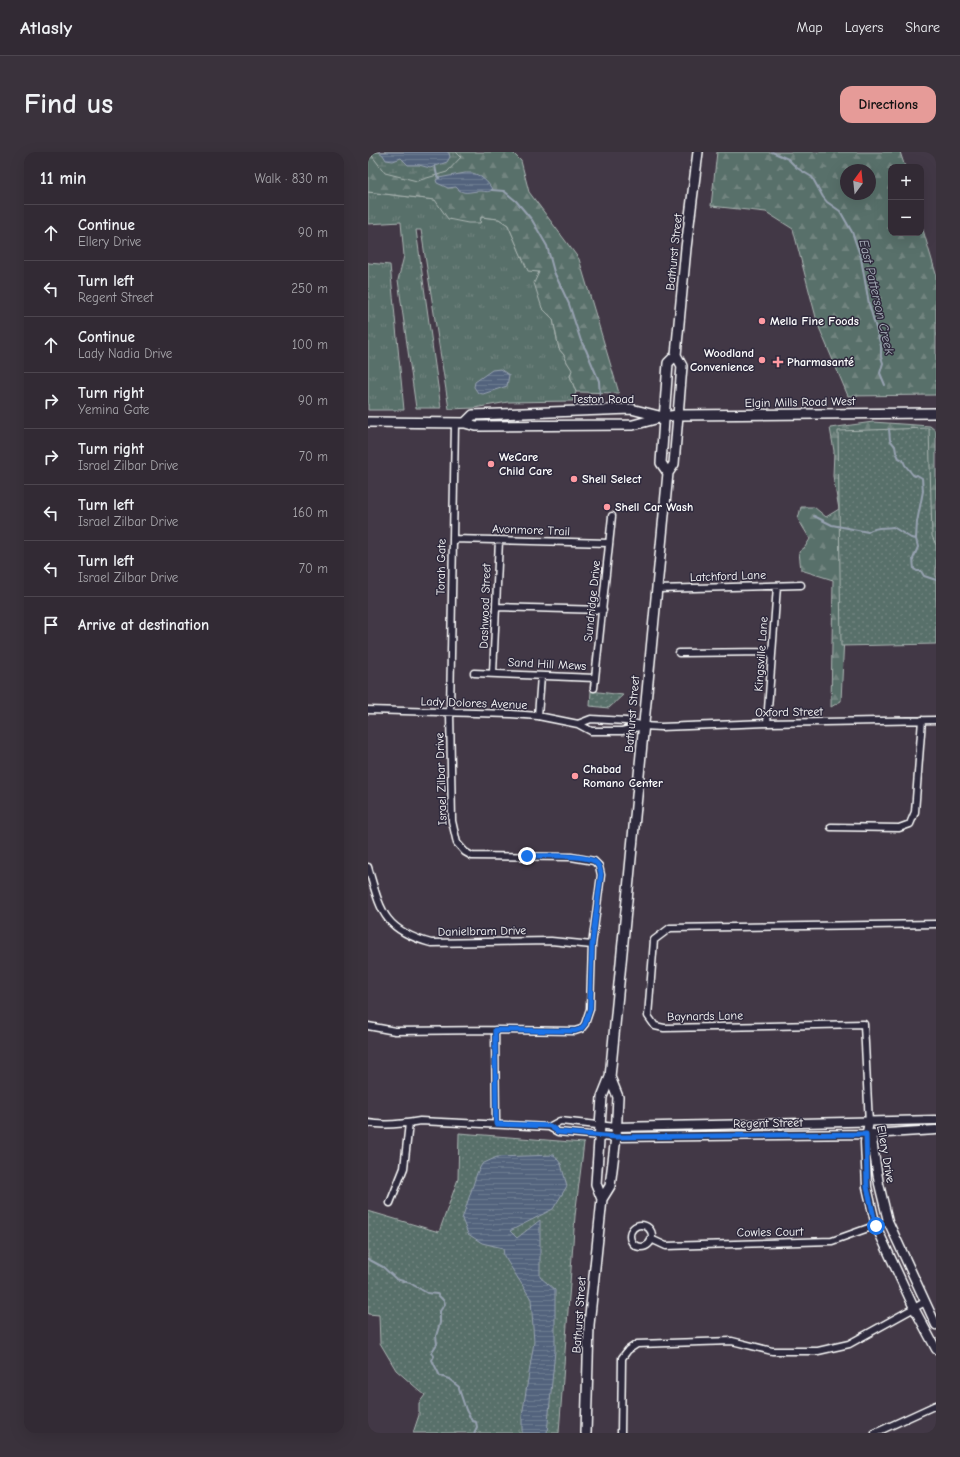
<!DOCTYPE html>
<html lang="en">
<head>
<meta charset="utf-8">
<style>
	body { margin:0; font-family:"Comic Neue",sans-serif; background:#3a323c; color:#f1f3f6 }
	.controls { position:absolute; right:12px; top:12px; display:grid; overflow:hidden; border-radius:8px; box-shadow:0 4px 16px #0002 }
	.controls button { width:36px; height:36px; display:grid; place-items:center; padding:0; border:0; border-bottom:1px solid #4d464f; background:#322a34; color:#f1f3f6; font:20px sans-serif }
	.compass { position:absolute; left:472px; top:12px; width:36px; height:36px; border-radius:50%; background:#322a34; box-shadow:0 4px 16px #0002; rotate:15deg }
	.stop { position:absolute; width:12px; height:12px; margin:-9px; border:3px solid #1a73e8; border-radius:50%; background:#fff }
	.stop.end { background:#1a73e8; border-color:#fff; box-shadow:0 1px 4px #0008 }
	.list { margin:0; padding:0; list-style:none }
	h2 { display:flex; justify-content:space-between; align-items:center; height:52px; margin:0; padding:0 16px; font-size:17px }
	h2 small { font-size:13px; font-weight:400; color:#a8a7ac }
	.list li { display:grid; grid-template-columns:26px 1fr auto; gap:12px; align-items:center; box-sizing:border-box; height:56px; padding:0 16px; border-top:1px solid #4d464f }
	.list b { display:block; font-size:15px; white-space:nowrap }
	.list p { margin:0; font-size:13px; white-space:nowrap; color:#a8a7ac }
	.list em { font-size:13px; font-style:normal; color:#a8a7ac }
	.icon { flex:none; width:22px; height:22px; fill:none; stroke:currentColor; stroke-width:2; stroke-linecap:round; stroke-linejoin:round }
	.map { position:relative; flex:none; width:568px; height:1281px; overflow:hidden; border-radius:12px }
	header { display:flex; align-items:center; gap:24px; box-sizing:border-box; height:56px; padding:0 20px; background:#322a34; border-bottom:1px solid #4d464f }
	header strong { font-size:19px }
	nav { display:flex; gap:22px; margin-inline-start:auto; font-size:14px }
	.intro { display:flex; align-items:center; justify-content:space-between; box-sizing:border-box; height:96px; padding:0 24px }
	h1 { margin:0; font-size:28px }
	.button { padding:10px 18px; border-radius:12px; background:#e69b98; color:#111; font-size:14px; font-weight:700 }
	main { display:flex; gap:24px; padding:0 24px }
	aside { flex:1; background:#322a34; border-radius:12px; box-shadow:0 4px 16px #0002 }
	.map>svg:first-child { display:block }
	.grass { fill:url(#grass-tufts); stroke:#acb7b4 }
	.forest { fill:url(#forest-firs); stroke:#acb7b4; fill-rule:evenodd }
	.wetland { fill:url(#wetland-marsh); stroke:#acb7b4 }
	.park { fill:url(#park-dots); stroke:#acb7b4 }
	.water { fill:url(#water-rules); stroke:#97a2b1 }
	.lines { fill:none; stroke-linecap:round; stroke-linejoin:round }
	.stream { stroke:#97a2b1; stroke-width:2 }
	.minor-casing { stroke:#fff; stroke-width:9 }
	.tertiary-casing { stroke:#fff; stroke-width:11 }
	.secondary-casing { stroke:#fff; stroke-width:12 }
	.minor { stroke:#2f2a3d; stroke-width:6 }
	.tertiary { stroke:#2f2a3d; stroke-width:8 }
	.secondary { stroke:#2f2a3d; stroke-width:9 }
	.route { stroke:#1a73e8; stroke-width:5 }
	.poi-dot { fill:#ff9aa2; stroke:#2f2a3d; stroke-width:1.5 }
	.labels { text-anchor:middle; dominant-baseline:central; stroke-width:3; stroke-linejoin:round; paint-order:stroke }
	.street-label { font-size:12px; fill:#fff; stroke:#2f2a3d }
	.poi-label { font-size:12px; font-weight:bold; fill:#fff; stroke:#2f2a3d; text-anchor:start }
	.water-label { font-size:13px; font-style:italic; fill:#b1b9c4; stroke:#2f2a3d }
</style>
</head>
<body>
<header>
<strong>Atlasly</strong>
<nav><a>Map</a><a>Layers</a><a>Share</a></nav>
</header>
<div class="intro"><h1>Find us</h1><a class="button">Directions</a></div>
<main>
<aside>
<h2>11 min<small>Walk · 830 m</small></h2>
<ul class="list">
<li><svg class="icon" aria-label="ahead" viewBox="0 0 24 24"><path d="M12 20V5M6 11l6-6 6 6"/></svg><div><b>Continue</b><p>Ellery Drive</p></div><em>90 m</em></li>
<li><svg class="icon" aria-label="left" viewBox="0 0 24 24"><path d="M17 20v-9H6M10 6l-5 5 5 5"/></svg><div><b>Turn left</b><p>Regent Street</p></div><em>250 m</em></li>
<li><svg class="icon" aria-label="ahead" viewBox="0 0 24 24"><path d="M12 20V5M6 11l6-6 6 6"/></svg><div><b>Continue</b><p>Lady Nadia Drive</p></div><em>100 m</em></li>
<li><svg class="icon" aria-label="right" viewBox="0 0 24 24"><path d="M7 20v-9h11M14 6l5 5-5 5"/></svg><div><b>Turn right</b><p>Yemina Gate</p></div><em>90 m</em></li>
<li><svg class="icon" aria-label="right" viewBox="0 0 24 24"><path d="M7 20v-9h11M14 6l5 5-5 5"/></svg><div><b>Turn right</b><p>Israel Zilbar Drive</p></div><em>70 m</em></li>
<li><svg class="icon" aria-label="left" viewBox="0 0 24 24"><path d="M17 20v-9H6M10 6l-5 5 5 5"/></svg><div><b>Turn left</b><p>Israel Zilbar Drive</p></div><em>160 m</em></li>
<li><svg class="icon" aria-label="left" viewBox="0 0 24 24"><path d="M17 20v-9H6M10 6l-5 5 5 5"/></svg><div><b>Turn left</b><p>Israel Zilbar Drive</p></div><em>70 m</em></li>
<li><svg class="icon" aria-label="arrive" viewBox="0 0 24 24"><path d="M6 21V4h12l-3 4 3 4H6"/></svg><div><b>Arrive at destination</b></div></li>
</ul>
</aside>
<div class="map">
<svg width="568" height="1281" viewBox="0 0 568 1281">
	<defs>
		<pattern id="grass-tufts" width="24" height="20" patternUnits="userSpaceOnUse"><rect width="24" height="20" fill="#596f6a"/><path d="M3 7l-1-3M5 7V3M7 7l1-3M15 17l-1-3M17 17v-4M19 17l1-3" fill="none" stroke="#728580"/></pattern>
		<pattern id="forest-firs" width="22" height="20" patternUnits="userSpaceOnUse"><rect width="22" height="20" fill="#596f6a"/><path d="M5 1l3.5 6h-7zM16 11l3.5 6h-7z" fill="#728580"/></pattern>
		<pattern id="wetland-marsh" width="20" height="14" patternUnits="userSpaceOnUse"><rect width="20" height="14" fill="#596f6a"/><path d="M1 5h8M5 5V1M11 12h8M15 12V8" fill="none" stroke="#728580"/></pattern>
		<pattern id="park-dots" width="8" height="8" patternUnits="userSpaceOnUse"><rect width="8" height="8" fill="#596f6a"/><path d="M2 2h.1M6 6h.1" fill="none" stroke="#728580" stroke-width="1.8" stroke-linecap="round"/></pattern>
		<pattern id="water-rules" width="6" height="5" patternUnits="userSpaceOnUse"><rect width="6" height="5" fill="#52647d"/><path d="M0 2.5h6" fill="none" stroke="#6c7b90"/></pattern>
	</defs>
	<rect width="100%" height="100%" fill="#423846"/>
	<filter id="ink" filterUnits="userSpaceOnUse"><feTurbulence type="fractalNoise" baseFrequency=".025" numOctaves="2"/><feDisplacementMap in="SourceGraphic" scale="8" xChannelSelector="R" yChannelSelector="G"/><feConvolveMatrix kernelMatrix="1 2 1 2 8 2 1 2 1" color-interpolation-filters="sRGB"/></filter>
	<g filter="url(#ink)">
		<path class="grass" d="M0 40 67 48 112 71 113 65 131 67 140 73 160 118 171 120 174 156 185 167 191 197 196 203 199 210 205 218 202 224 208 240 205 249 140 250 106 256 81 257 53 78H48L73 256H48L30 128 36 104 33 70 0 72Z
			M0 110 1 111 22 113 36 258H0Z"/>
		<path class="forest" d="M0 0H144L153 9 161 40 211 107 251 241 208 240 202 224 204 218 199 210 196 203 191 197 185 167 174 156 166 131 171 120 160 119 140 73 131 67 113 65 112 71H100L80 67 67 48 0 40Z
			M349 0H532L537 15H523V81H553V71L568 122V243L480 244 450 173 425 77 398 60 343 54ZM478 18H502V42H478Z
			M505 270 562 274 568 279V449L479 420 473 549 463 555 465 428 433 418 431 400 437 395 442 387 430 367 433 355H446L458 365 471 357 465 324 466 299 462 276Z"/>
		<path class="wetland" d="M1 0H88L93 5 79 20 49 29 17 21Z"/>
		<path class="park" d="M561 276 564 384 568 393V492L473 494 470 279Z
			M223 539 255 543 241 556 222 554Z
			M91 981 216 991 207 1064 191 1281H45L51 1263V1251L57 1243 52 1239 28 1218 12 1191 11 1163 0 1162V1059L71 1080 90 1027Z"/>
		<path class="water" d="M11 0H79L81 1 82 5 79 10 62 16 51 13H40L33 6 25 9 18 8 15 3Z
			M97 21C99 21 101 21 104 21 111 22 122 31 124 38 119 41 117 39 112 39 102 39 95 44 88 35L80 36 69 31 68 28 71 26Z
			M132 217 141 223 139 234 115 242 110 241 106 235 107 230 124 218Z
			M186 1003 193 1012 199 1034 185 1057 142 1079 149 1086 172 1068V1125L187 1138V1199L179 1281H154V1264L166 1190 163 1147 136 1104 135 1096 114 1091 100 1082 94 1067 109 1021 114 1012 129 1005Z"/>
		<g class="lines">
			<path class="stream" d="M404 0 420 7 429 16 444 25 455 45 459 50 472 59 484 80 493 106 501 152 513 194V205L515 211 512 221 517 233
				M67 14 69 24 71 26
				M124 38 136 39 148 49 164 68 179 94 186 120 201 152 213 189 218 198 231 229 232 245 235 254
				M521 277 522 288 527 294 528 300 531 306 535 308 537 313 545 323 547 324 549 323 554 326 555 339 549 370 548 387 550 395 545 407 546 417 549 419H553L556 424 568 428
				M446 364 464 373 500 380C509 374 516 377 525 375L543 386 548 387
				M0 1107 15 1115 28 1127 42 1131 59 1141 69 1142 76 1149 77 1152 72 1159V1171L68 1184 69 1192 63 1201 66 1204 64 1208 72 1224 81 1227 91 1235V1237L98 1258 104 1269 108 1270 109 1275 106 1281"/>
			<g class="minor-casing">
				<path id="minor" d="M85 387 241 391
					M289 437 433 433
					M128 455 235 458
					M311 501 404 500
					M106 521 227 526
					M125 521 131 388
					M226 536 244 364
					M0 558 143 562 170 564 210 572 223 579H254L275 574
					M170 564 173 524
					M399 571 409 434
					M210 572 223 567 258 569 275 574 293 575 399 571 568 568
					M463 675 531 676 542 672 547 660 554 568
					M0 715C13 759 15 778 63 791L183 789 224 793
					M0 874 27 879 127 878 207 879 213 877 217 872 222 857 224 793 233 723 231 714 226 709 203 705 104 704 97 700 89 691 84 669 82 560 87 271
					M127 878 128 972
					M0 971C17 974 35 972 52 969L181 975 192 969 248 975
					M501 972 496 872 296 876 287 874 280 864 286 788 302 776 568 772
					M181 975 190 980 232 984
					M22 1051 36 1016 41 971
					M262 1084a11 11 0 1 1 22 0a11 11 0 1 1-22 0Z
					M283 1087 298 1094 464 1089 520 1069
					M253 1281 254 1206 260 1198 269 1192 364 1189 404 1199H450L481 1192 557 1150
					M507 1281 568 1253"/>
			</g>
			<g class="tertiary-casing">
				<path id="tertiary" d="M501 970 497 990 499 1035 508 1074 546 1156 568 1197
					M248 975 568 968
					M503 982 511 1032 520 1069 568 1173
					M232 984 248 985 503 982 568 978"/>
			</g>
			<g class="secondary-casing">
				<path id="secondary" d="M0 270 97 271 108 274 265 273 295 265 310 263 568 261
					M97 271 105 263 263 257 295 265
					M300 321 293 311 300 211 308 203
					M234 1047 228 1032 234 945 242 925 300 321 306 312 314 214 308 203 318 96 330 0
					M218 1281 221 1173 234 1047 242 1034 248 985 250 945 242 925"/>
			</g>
			<use href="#minor" class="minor"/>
			<use href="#tertiary" class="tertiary"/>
			<use href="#secondary" class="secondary"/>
		</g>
	</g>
	<g class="lines" filter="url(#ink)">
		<path class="route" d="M159 704C175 704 211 702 226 709 231 712 232 717 233 722L224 793 222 857 217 872 213 877 207 879 127 878 128 972 182 974 190 980 248 985 498 982 499 1035 508 1074"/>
	</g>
	<g class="poi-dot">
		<circle cx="394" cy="169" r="4"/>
		<circle cx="394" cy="208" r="4"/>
		<path d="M408 204h4v4h4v4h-4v4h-4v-4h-4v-4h4z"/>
		<circle cx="123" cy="312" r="4"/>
		<circle cx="206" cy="327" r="4"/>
		<circle cx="239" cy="355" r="4"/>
		<circle cx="207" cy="624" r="4"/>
	</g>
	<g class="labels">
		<g class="street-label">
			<text transform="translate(306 100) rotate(-84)">Bathurst Street</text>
			<text x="235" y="247">Teston Road</text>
			<text transform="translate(432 250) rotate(-1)">Elgin Mills Road West</text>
			<text transform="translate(163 378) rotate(2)">Avonmore Trail</text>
			<text transform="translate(73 415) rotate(-89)">Torah Gate</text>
			<text transform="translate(360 424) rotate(-2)">Latchford Lane</text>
			<text transform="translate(224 449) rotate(-84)">Sundridge Drive</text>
			<text transform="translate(117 454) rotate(-88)">Dashwood Street</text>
			<text transform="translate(393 502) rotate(-86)">Kingsville Lane</text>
			<text transform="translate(179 512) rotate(3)">Sand Hill Mews</text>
			<text transform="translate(106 551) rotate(2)">Lady Dolores Avenue</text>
			<text transform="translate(421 560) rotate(-1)">Oxford Street</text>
			<text transform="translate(264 562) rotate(-85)">Bathurst Street</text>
			<text transform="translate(73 627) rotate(-92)">Israel Zilbar Drive</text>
			<text transform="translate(114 779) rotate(-1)">Danielbram Drive</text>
			<text transform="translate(337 864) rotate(-1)">Baynards Lane</text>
			<text transform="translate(400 971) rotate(-1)">Regent Street</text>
			<text transform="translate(518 1002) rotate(80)">Ellery Drive</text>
			<text transform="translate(402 1080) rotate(-1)">Cowles Court</text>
			<text transform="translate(211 1163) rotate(-86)">Bathurst Street</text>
		</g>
		<g class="poi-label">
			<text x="402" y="169">Mella Fine Foods</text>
			<text x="386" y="201" text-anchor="end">Woodland<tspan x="386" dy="14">Convenience</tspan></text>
			<text x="419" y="210">Pharmasanté</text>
			<text x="131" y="305">WeCare<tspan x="131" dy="14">Child Care</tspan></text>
			<text x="214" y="327">Shell Select</text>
			<text x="247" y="355">Shell Car Wash</text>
			<text x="215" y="617">Chabad<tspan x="215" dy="14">Romano Center</tspan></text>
		</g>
		<g class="water-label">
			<text transform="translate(509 145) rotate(77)">East Patterson Creek</text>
		</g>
	</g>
</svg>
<div class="controls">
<button>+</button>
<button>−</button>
</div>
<svg class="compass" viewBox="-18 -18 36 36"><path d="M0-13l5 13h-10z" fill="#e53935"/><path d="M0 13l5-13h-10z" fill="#a8a7ac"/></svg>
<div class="stop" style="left:508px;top:1074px"></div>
<div class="stop end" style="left:159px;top:704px"></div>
</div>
</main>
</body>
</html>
